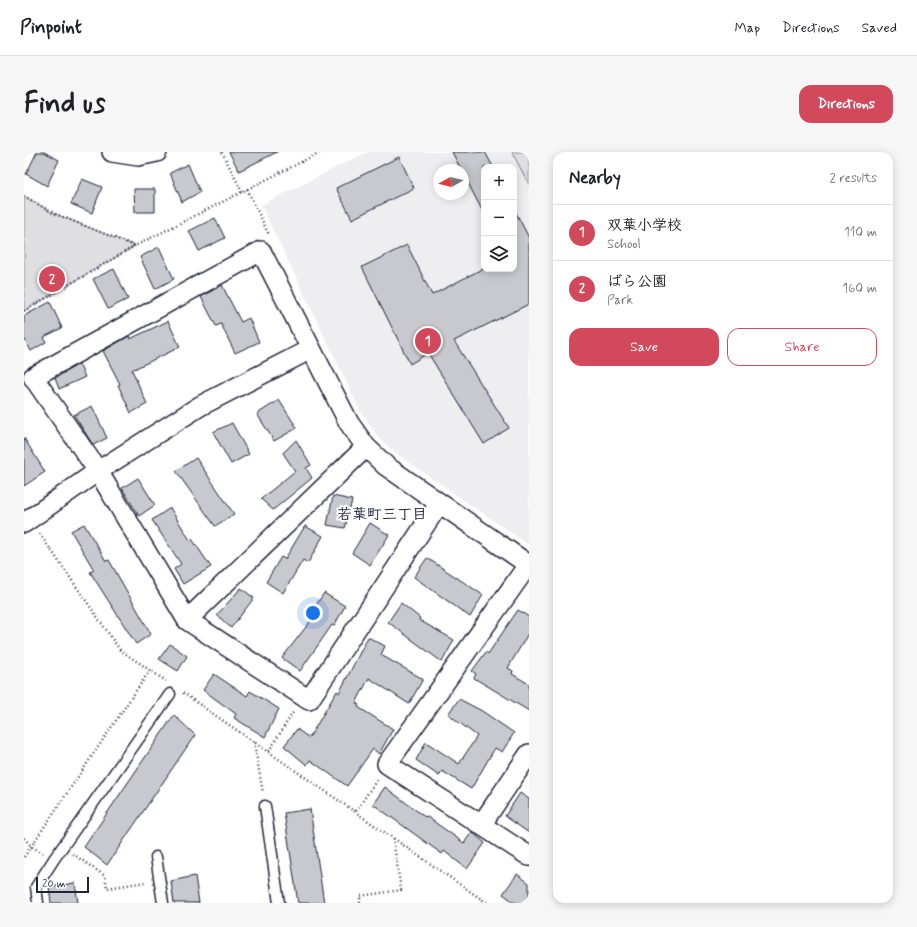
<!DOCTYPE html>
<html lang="en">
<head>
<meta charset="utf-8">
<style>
	body { margin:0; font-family:Mynerve,"Klee One",sans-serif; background:#f6f6f6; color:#202124 }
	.controls { position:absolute; right:12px; top:12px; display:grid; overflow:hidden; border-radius:8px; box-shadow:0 2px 10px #0003 }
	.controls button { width:36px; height:36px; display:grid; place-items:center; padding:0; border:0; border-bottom:1px solid #e0e0e0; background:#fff; color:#202124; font:20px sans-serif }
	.compass { position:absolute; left:409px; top:12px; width:36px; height:36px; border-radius:50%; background:#fff; box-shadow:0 2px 10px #0003; rotate:262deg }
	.scale { position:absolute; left:12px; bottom:10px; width:53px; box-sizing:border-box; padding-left:4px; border:2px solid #22223b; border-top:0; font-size:11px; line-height:14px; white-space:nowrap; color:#22223b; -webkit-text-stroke:3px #fff; paint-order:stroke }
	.you { position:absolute; left:289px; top:461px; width:14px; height:14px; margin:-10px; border:3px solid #fff; border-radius:50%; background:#1a73e8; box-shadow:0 0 0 6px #1a73e833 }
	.badge { display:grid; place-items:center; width:26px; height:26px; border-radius:50%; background:#d1495b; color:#fff; font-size:13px; font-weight:700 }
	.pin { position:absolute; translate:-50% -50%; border:2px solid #fff; box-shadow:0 1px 4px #0006 }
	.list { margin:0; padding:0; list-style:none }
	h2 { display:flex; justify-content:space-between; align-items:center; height:52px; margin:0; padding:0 16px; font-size:17px }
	h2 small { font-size:13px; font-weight:400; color:#757577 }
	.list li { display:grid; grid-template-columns:26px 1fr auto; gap:12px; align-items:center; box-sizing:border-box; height:56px; padding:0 16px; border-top:1px solid #e0e0e0 }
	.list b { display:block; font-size:15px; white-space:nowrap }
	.list p { margin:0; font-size:13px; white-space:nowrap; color:#757577 }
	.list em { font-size:13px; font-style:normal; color:#757577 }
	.actions { display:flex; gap:8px; padding:12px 16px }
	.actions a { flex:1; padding:9px 0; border:1px solid #d1495b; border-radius:12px; text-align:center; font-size:14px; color:#d1495b }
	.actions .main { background:#d1495b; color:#fff }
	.icon { flex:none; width:22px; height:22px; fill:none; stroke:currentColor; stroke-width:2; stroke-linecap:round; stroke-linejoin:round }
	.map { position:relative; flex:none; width:505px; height:751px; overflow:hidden; border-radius:12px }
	header { display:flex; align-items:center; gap:24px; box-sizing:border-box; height:56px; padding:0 20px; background:#fff; border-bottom:1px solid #e0e0e0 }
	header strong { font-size:19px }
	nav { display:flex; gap:22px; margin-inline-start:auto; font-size:14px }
	.intro { display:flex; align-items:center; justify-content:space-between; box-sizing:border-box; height:96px; padding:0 24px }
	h1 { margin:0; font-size:28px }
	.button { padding:10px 18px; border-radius:12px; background:#d1495b; color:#fff; font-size:14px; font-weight:700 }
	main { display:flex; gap:24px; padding:0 24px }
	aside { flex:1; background:#fff; border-radius:12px; box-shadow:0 2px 10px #0003 }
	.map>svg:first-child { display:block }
	.built { fill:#eeeef1; fill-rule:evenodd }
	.green { fill:#dfdfe2; stroke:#80808e }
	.building { fill:#c8c8cf; stroke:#22223b }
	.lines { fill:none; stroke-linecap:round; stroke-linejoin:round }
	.lane-casing { stroke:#22223b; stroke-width:13 }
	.street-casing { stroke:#22223b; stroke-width:22 }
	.path { stroke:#22223b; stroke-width:2.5; stroke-dasharray:1 3; stroke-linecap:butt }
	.lane { stroke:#fff; stroke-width:10 }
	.street { stroke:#fff; stroke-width:19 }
	.labels { text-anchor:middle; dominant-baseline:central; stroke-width:4; stroke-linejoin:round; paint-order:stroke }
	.neighbourhood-label { font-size:15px; font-weight:bold; fill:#22223b; stroke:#fff }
</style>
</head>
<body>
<header>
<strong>Pinpoint</strong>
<nav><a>Map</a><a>Directions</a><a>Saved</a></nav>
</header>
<div class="intro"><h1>Find us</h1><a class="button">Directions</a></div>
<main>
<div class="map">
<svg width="505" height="751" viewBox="0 0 505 751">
	<rect width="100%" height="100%" fill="#fff"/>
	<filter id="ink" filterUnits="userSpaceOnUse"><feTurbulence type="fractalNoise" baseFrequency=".025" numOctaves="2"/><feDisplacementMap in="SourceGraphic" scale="8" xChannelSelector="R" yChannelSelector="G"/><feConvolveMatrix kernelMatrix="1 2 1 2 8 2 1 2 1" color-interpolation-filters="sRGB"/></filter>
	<g filter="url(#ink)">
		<path class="built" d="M343 0H505V393L374 303 354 285 337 260 237 53ZM460 15H490V117H460ZM415 18H439V42H415Z"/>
		<path class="green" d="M488 0H505V33Z
			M0 44 29 61 111 94 0 159Z"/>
		<path class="building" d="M13 0H20L35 8 23 34 2 22Z
			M205 0H253L215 19Z
			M428 0H461L469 15H460V62Z
			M375 5 390 36 328 67 312 36Z
			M164 12 176 40 158 50 146 21Z
			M58 27 78 35 68 61 47 52Z
			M110 37H131V60H111Z
			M490 57 505 86V152L430 189 485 276 460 292 404 201 386 212 338 115 383 93 408 143 458 117H490Z
			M191 66 201 86 175 99 165 79Z
			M135 95 150 127 131 137 116 105Z
			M90 117 104 147 84 157 69 127Z
			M198 133 217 170 225 166 235 190 211 201 197 172 192 174 177 145Z
			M26 150 38 176 20 185 22 190 7 199 0 186V164Z
			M144 169 156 195 108 218 123 252 107 261 94 233 96 232 79 199 105 184 106 187Z
			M55 212 61 225 35 237 31 226Z
			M255 248 273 276 250 289 233 262Z
			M68 254 83 286 69 293 50 263Z
			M208 271 225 302 207 312 189 280Z
			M0 286 21 320 0 334Z
			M272 288 287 313 282 316 288 326 249 358 237 347 271 319 259 301Z
			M172 306 210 362 191 374 152 319Z
			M114 326 131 353 115 364 98 336Z
			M309 344 328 348 321 376 303 373Z
			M146 356 166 388 168 387 187 415 159 432 150 417 157 412 128 368Z
			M346 371 365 383 346 413 328 401Z
			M60 372 82 409 85 408 127 482 112 492 66 420 70 418 47 379Z
			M281 374 299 384 284 411 279 408 259 441 242 430 257 405 261 407Z
			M403 406 459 443 446 465 390 425Z
			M217 436 230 446 207 476 193 463Z
			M300 441 321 454 310 474 308 473 276 519 258 506 292 462 288 459Z
			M377 451 396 466 395 468 430 488 418 510 364 470Z
			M494 458 505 465V480L484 516 489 519 488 522 505 532V559L450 526 452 522 448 519 462 500 464 502Z
			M344 485 361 494 357 503 399 527 385 552 345 526 332 551 335 553 334 555 369 577 355 602 349 597 323 634 286 608 283 613 260 594 273 577 285 586 313 539 315 541Z
			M146 492 163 504 154 519 135 507Z
			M190 522 223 544 226 539 255 557 241 585 210 566 212 562 179 538Z
			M435 547 458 559 490 581 478 600 471 596 447 637 418 619 415 624 392 608 402 590 435 612 453 584 424 562Z
			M150 563 171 583 83 713 60 695Z
			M361 635 401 665 402 664 440 691 448 680 461 691 443 717 420 699 418 702 349 652Z
			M496 641 505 647V681L481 664Z
			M286 657 300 751H274L260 661Z
			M493 722 505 731V751H491L479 742Z
			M171 724 175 751H150L147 729Z
			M51 731 54 751H27L25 735Z"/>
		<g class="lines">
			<g class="lane-casing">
				<path id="lane" d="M241 654 255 751
					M132 705 139 751
					M14 751 12 735 30 707 146 542"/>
			</g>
			<g class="street-casing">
				<path id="street" d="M88 0 114 4 133 0
					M415 352 285 548 163 468 74 319 9 225 237 99 325 271 342 295 362 314 505 413
					M0 371 74 319 176 254 287 197
					M504 413 363 612 505 704
					M163 468 342 295
					M457 673 505 602"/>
			</g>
			<path class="path" d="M198 0 218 40
				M223 37 245 83
				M0 44 29 61 111 94 297 0
				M0 159 111 94
				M16 382 96 498 142 529
				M159 541 463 751
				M230 590 239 641
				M245 599 270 559
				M332 659 354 626
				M0 686 8 695 19 701
				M49 702 81 724 83 736 122 730
				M0 705 126 518
				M336 751V744L377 738 369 686"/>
			<use href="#lane" class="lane"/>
			<use href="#street" class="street"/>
		</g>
	</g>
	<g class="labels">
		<g class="neighbourhood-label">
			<text x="358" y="363">若葉町三丁目</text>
		</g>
	</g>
</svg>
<div class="controls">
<button>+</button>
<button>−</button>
<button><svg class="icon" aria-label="layers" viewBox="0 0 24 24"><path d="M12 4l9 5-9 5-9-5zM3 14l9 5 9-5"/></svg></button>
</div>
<svg class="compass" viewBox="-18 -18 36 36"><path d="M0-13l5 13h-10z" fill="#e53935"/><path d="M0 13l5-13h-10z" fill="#757577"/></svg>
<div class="scale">20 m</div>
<div class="you"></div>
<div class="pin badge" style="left:404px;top:189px">1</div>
<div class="pin badge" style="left:28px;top:127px">2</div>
</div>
<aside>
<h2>Nearby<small>2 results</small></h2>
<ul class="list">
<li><span class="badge">1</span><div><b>双葉小学校</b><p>School</p></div><em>110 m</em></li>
<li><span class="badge">2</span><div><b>ばら公園</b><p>Park</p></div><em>160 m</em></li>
</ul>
<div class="actions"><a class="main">Save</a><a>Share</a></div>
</aside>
</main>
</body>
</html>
